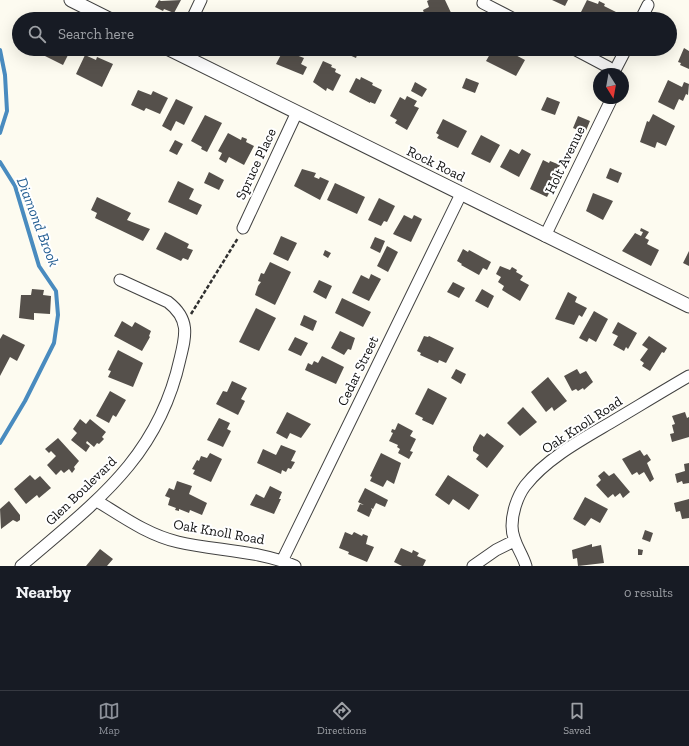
<!DOCTYPE html>
<html lang="en">
<head>
<meta charset="utf-8">
<style>
	body { margin:0; font-family:"Zilla Slab",serif; background:#20242c; color:#f1f3f6 }
	.compass { position:absolute; left:593px; top:68px; width:36px; height:36px; border-radius:50%; background:#171b24; box-shadow:0 4px 16px #0002; rotate:169deg }
	.list { margin:0; padding:0; list-style:none }
	h2 { display:flex; justify-content:space-between; align-items:center; height:52px; margin:0; padding:0 16px; font-size:17px }
	h2 small { font-size:13px; font-weight:400; color:#9ea1a6 }
	.icon { flex:none; width:22px; height:22px; fill:none; stroke:currentColor; stroke-width:2; stroke-linecap:round; stroke-linejoin:round }
	.map { position:relative; flex:none; width:689px; height:566px; overflow:hidden }
	.search { position:absolute; background:#171b24; box-shadow:0 4px 16px #0002; left:12px; right:12px; top:12px; height:44px; display:flex; align-items:center; gap:10px; box-sizing:border-box; padding:0 14px; border-radius:22px; color:#9ea1a6; font-size:15px }
	.sheet { height:124px; background:#171b24 }
	nav { display:flex; justify-content:space-around; align-items:center; box-sizing:border-box; height:56px; border-top:1px solid #363941; background:#171b24; font-size:11px; color:#9ea1a6 }
	nav a { display:grid; justify-items:center; gap:2px }
	nav .on { color:#8c9099 }
	.map>svg:first-child { display:block }
	.lines { fill:none; stroke-linecap:round; stroke-linejoin:round }
	.stream { stroke:#498bbf; stroke-width:4 }
	.building { fill:#55504b }
	.minor-casing { stroke:#414141; stroke-width:13 }
	.tertiary-casing { stroke:#414141; stroke-width:15 }
	.path { stroke:#303030; stroke-width:2.5; stroke-dasharray:4 2; stroke-linecap:butt }
	.minor { stroke:#fff; stroke-width:11 }
	.tertiary { stroke:#fff; stroke-width:13 }
	.labels { text-anchor:middle; dominant-baseline:central; stroke-width:4; stroke-linejoin:round; paint-order:stroke }
	.street-label { font-size:14px; fill:#0e0e0e; stroke:#fff }
	.water-label { font-size:15px; font-style:italic; fill:#245e92; stroke:#fff }
</style>
</head>
<body>
<div class="map">
<svg width="689" height="566" viewBox="0 0 689 566">
	<rect width="100%" height="100%" fill="#fdfbf0"/>
	<g class="lines">
		<path class="stream" d="M0 50 5 75 7 111 0 133
			M0 162 15 186 39 266 56 291 58 315 54 343 25 401 0 443"/>
	</g>
	<path class="building" d="M159 0 161 1 181 0 174 13 164 9 163 11 155 7Z
		M429 0H445L454 19H426L423 10 429 7 427 1Z
		M552 0H568L565 6Z
		M587 0 598 4 599 1 605 4 604 6 618 13 615 19H591L580 14Z
		M17 24 19 25V40L12 35Z
		M684 48 689 51V69L680 65 681 63 678 62Z
		M46 49H71L63 65 43 55Z
		M284 49 291 51 292 49 297 52 296 55 304 58 301 64 307 67 303 75 276 64Z
		M349 49H359L356 58 347 54Z
		M493 49H504L525 60 516 76 486 61Z
		M85 55 96 60 97 57 113 64 102 87 76 74Z
		M323 61 332 65 331 67 336 69 335 72 341 75 333 91 327 88 326 91 313 82Z
		M361 77 373 83 372 85 382 90 375 104 370 102V103L349 92 356 78 360 80Z
		M466 78 479 83 475 93 462 88Z
		M668 80 682 87 684 82 689 84 688 95 686 94 683 101 679 99 674 110 658 102Z
		M415 82 427 89 422 97 411 91Z
		M138 90 151 95 153 91 168 98 160 114 146 108 144 111 131 105Z
		M407 96 417 101 414 106 419 108 407 130 395 123 397 120 390 116 400 97 405 100Z
		M547 97 560 102 555 115 541 110Z
		M176 99 193 107 184 125 176 121 171 131 162 126Z
		M653 114 675 126 666 146 657 142 655 148 640 142 647 121 649 122Z
		M205 115 222 123 207 152 201 149 202 147 191 141Z
		M578 116 590 121 585 133 573 128Z
		M443 119 467 131 458 148 437 138 439 135 436 133Z
		M228 133 241 140 242 137 247 139 246 142 254 146 244 165 229 157 226 163 219 159 222 153 218 151Z
		M481 135 500 145 490 163 471 154Z
		M175 140 183 144 177 155 169 151Z
		M510 149 519 154 522 149 531 154 519 177 500 167Z
		M543 160 549 163 550 161 560 165 557 171 560 172 547 197 530 189Z
		M610 168 622 173 618 183 606 178Z
		M302 169 316 173 314 177 319 179 320 177 329 181 320 200 294 186Z
		M209 172 224 180 219 190 204 183Z
		M178 181 194 189 189 199 202 205 197 215 168 202Z
		M335 183 365 197 357 214 327 200Z
		M593 193 613 201 603 220 586 211Z
		M97 197 131 213 127 220 150 229 143 241 95 218 97 213 91 210Z
		M379 198 395 206 387 222 384 221 381 226 368 220Z
		M404 215 412 219 414 215 422 219 411 242 393 234Z
		M641 228 649 232 645 238 649 240 647 244 659 250 651 266 622 251 635 233 641 236 643 232 640 231Z
		M165 232 189 244 187 248 193 250 188 260 183 258 181 261 156 249Z
		M281 236 297 243 288 261 273 254Z
		M375 237 385 241 380 253 370 248Z
		M387 246 398 252 388 272 377 266Z
		M463 249 468 252 469 250 491 262 487 270 483 268 479 275 461 265 462 264 457 261Z
		M325 250 331 253 328 258 323 255Z
		M689 251V266L683 263Z
		M270 262 291 272 275 305 255 295 258 286 261 282 258 281 261 273 264 274Z
		M500 266 510 270 512 267 517 270 516 272 523 276 520 280 529 285 520 301 502 290 504 286 498 282 501 277 496 274Z
		M371 274 381 279 369 301 352 293 361 275 369 279Z
		M319 280 332 286 326 299 313 292Z
		M453 282 465 288 459 298 447 292Z
		M32 289 44 290 43 295 51 296 50 314 34 313V320L19 318 21 295H31Z
		M482 289 494 296 488 308 475 301Z
		M568 292 577 297 575 302 587 308 582 317 579 315 574 325 555 319Z
		M342 298 371 312 363 327 335 313Z
		M256 308 276 318 259 351 239 342Z
		M594 311 608 319 596 342 589 338 587 342 579 338Z
		M304 315 317 321 313 331 300 325Z
		M122 321 132 327 135 322 151 331 149 336 150 337 142 351 114 336Z
		M618 322 637 333 628 349 626 347 624 351 613 345 618 336 612 333Z
		M340 331 355 338 351 350 348 349 344 355 331 348Z
		M3 334 25 345 17 361 10 357 0 376V339Z
		M424 336 428 337 429 336 454 348 446 363 439 360 438 363 420 355 421 353 417 351Z
		M649 336 667 348 664 353 662 352 650 371 642 366 644 363 640 360 648 349 642 345Z
		M295 337 308 343 301 356 288 350Z
		M118 350 143 363 133 387 108 377 111 371 108 370Z
		M322 356 344 367 336 384 305 370 308 363 312 365 314 361 318 363Z
		M456 369 466 374 461 384 451 378Z
		M577 369 580 374 586 371 593 382 584 390 583 388 578 391 576 389 572 391 564 376Z
		M548 377 567 401 554 411 552 407 546 412 531 392Z
		M232 381 247 388 241 399 245 401 238 415 216 404 223 391 227 392Z
		M428 388 447 398 433 425 422 420 423 418 415 414Z
		M110 391 126 400 116 417 113 415 109 423 96 416Z
		M523 407 537 422 520 436 507 423Z
		M287 412 311 424 301 438 290 433 287 439 276 433Z
		M685 412 687 418 689 417V437L672 442 670 434 674 433 672 425 675 424 672 416Z
		M219 418 230 423 227 429 231 431 223 447 207 440Z
		M80 419 86 424 90 419 106 432 102 437 104 439 99 444 97 443 94 447 87 441 86 443 90 446 86 452 71 440 77 433 73 429Z
		M398 423 413 431 410 436 416 439 410 451 413 452 409 459 398 453 400 449 397 447 398 445 389 441 393 433 391 432 392 429 395 430Z
		M487 433 504 446 487 468 476 459 479 455 473 451V447L480 434 484 437Z
		M58 438 79 461 74 467 75 469 72 473 69 469 64 473 61 470 56 475 47 465 56 456 51 451 49 453 45 449Z
		M281 445 296 451 291 461 295 462 291 469 288 468 286 472 282 470 281 474 257 463 263 449 276 455Z
		M640 450 644 456 647 454 651 460 647 463 654 479 650 482 644 472 639 475 637 472 632 475 622 459Z
		M210 453 222 459 211 482 193 474 195 470 192 469 197 460 199 461 201 456 207 458Z
		M381 453 401 463 394 484 387 480 383 487 370 481 372 477 370 476Z
		M689 463V483L683 484 682 481 677 483 675 474 685 471 684 464Z
		M604 471 609 476 614 473 630 492 623 498 620 493 615 497 613 494 608 498 596 485 601 480 598 476Z
		M30 475 35 480 40 476 51 488 39 498 37 495 26 504 14 489Z
		M448 475 479 495 469 510 453 499 449 505 435 495Z
		M177 481 192 486 189 494 207 503 202 515 190 510 189 513 179 509V511L175 510 176 508 168 505 170 498 165 496 169 488 174 490Z
		M270 486 282 492 279 499H281L274 514 250 505 256 494 264 498Z
		M365 488 388 500 385 507 376 503 373 509 371 508 372 510 369 517 357 511 360 504 364 505 358 502Z
		M585 497 608 509 600 523 591 518 585 526 573 519Z
		M689 499V518L682 519 680 511 676 512 674 503Z
		M9 501 20 515V520L17 522 13 520 1 529 0 509Z
		M645 530 653 533 650 542 642 539Z
		M345 532 352 535 354 532 362 536 363 534 368 536 366 544 374 547 367 562 348 554 349 552 339 548Z
		M592 544V547L601 545 604 563 578 566 577 558 573 559 572 550Z
		M401 548 412 553 413 550 419 553 417 556 426 560 423 566H402L394 562Z
		M100 549 113 559 107 566H86Z
		M638 549 643 550 642 555H638Z"/>
	<g class="lines">
		<g class="minor-casing">
			<path id="minor" d="M484 0 483 3 514 19
				M192 19 201 0
				M641 19 648 5
				M574 49 608 67 613 74
				M613 74 626 49
				M243 228 297 112
				M545 236 612 98
				M97 501C123 517 148 535 178 542 217 551 258 550 295 566
				M282 561 461 194
				M21 566C94 503 158 459 180 359 186 335 190 319 168 302L120 280
				M473 566 496 550 514 541
				M526 566C522 552 512 542 512 526 512 513 517 497 525 486 546 459 581 440 610 423 637 407 663 391 689 376"/>
		</g>
		<g class="tertiary-casing">
			<path id="tertiary" d="M71 0 109 19
				M169 49 689 306"/>
		</g>
		<path class="path" d="M191 314 238 238"/>
		<use href="#minor" class="minor"/>
		<use href="#tertiary" class="tertiary"/>
	</g>
	<g class="labels">
		<g class="street-label">
			<text transform="translate(565 160) rotate(-64)">Holt Avenue</text>
			<text transform="translate(256 164) rotate(-65)">Spruce Place</text>
			<text transform="translate(436 164) rotate(26)">Rock Road</text>
			<text transform="translate(358 371) rotate(-64)">Cedar Street</text>
			<text transform="translate(582 425) rotate(-33)">Oak Knoll Road</text>
			<text transform="translate(81 491) rotate(-44)">Glen Boulevard</text>
			<text transform="translate(219 532) rotate(10)">Oak Knoll Road</text>
		</g>
		<g class="water-label">
			<text transform="translate(38 222) rotate(69)">Diamond Brook</text>
		</g>
	</g>
</svg>
<svg class="compass" viewBox="-18 -18 36 36"><path d="M0-13l5 13h-10z" fill="#e53935"/><path d="M0 13l5-13h-10z" fill="#9ea1a6"/></svg>
<div class="search"><svg class="icon" aria-label="search" viewBox="0 0 24 24"><circle cx="10" cy="10" r="6"/><path d="M15 15l6 6"/></svg>Search here</div>
</div>
<section class="sheet">
<h2>Nearby<small>0 results</small></h2>
<ul class="list">
</ul>
</section>
<nav>
<a class="on"><svg class="icon" aria-label="map" viewBox="0 0 24 24"><path d="M3 6l6-2 6 2 6-2v14l-6 2-6-2-6 2zM9 4v14M15 6v14"/></svg>Map</a>
<a><svg class="icon" aria-label="directions" viewBox="0 0 24 24"><path d="M12 3l9 9-9 9-9-9zM9 14v-3h6M13 9l2 2-2 2"/></svg>Directions</a>
<a><svg class="icon" aria-label="saved" viewBox="0 0 24 24"><path d="M7 4h10v16l-5-4-5 4z"/></svg>Saved</a>
</nav>
</body>
</html>
